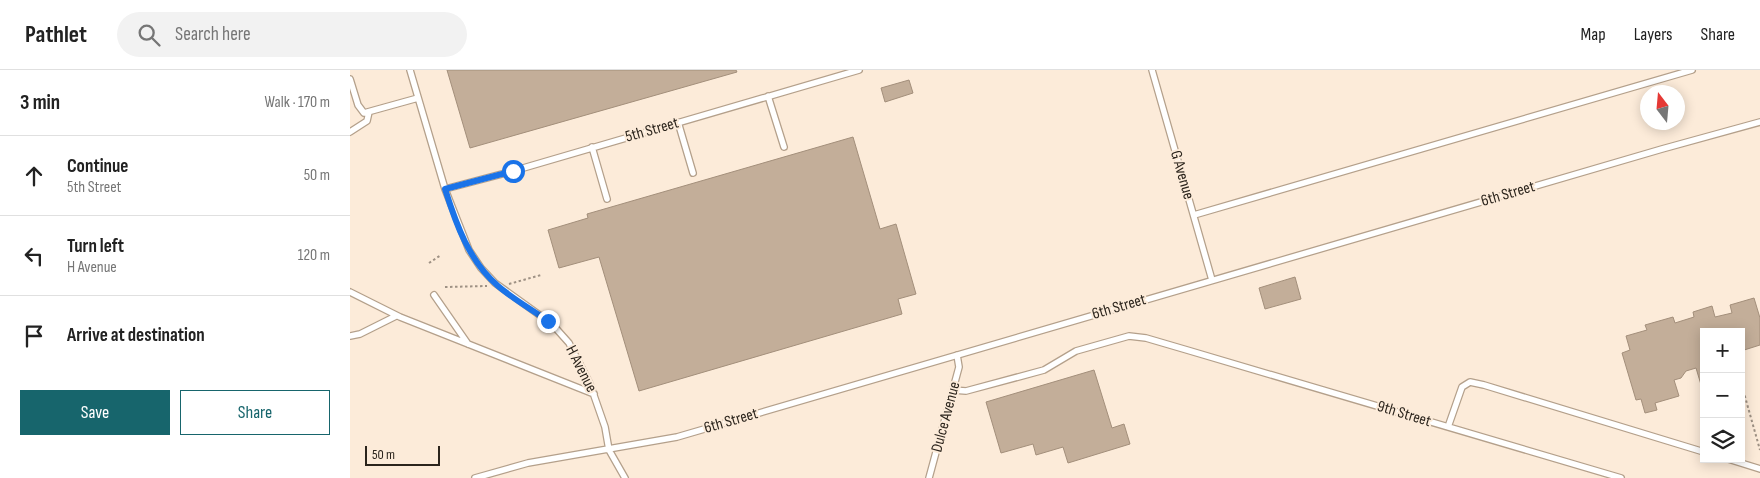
<!DOCTYPE html>
<html lang="en">
<head>
<meta charset="utf-8">
<style>
	body { margin:0; font-family:"Sofia Sans Condensed",sans-serif; background:#f2f2f2; color:#222 }
	.controls { position:absolute; right:15px; bottom:15px; display:grid; overflow:hidden; border-radius:0px; box-shadow:0 2px 12px #0003 }
	.controls button { width:45px; height:45px; display:grid; place-items:center; padding:0; border:0; border-bottom:1px solid #e0e0e0; background:#fff; color:#222; font:25px sans-serif }
	.compass { position:absolute; left:1290px; top:15px; width:45px; height:45px; border-radius:50%; background:#fff; box-shadow:0 2px 12px #0003; rotate:344deg }
	.scale { position:absolute; left:15px; bottom:12px; width:75px; box-sizing:border-box; padding-left:5px; border:2px solid #2b241c; border-top:0; font-size:14px; line-height:18px; white-space:nowrap; color:#2b241c; -webkit-text-stroke:4px #fcebd9; paint-order:stroke }
	.stop { position:absolute; width:15px; height:15px; margin:-11px; border:4px solid #1a73e8; border-radius:50%; background:#fff }
	.stop.end { background:#1a73e8; border-color:#fff; box-shadow:0 1px 5px #0008 }
	.list { margin:0; padding:0; list-style:none }
	h2 { display:flex; justify-content:space-between; align-items:center; height:65px; margin:0; padding:0 20px; font-size:21px }
	h2 small { font-size:16px; font-weight:400; color:#767676 }
	.list li { display:grid; grid-template-columns:32px 1fr auto; gap:15px; align-items:center; box-sizing:border-box; height:80px; padding:0 20px; border-top:1px solid #e0e0e0 }
	.list b { display:block; font-size:19px; white-space:nowrap }
	.list p { margin:0; font-size:16px; white-space:nowrap; color:#767676 }
	.list em { font-size:16px; font-style:normal; color:#767676 }
	.actions { display:flex; gap:10px; padding:15px 20px }
	.actions a { flex:1; padding:11px 0; border:1px solid #17656c; border-radius:0px; text-align:center; font-size:18px; color:#17656c }
	.actions .main { background:#17656c; color:#fff }
	.icon { flex:none; width:28px; height:28px; fill:none; stroke:currentColor; stroke-width:2; stroke-linecap:round; stroke-linejoin:round }
	.map { position:relative; flex:none; width:1410px; height:408px; overflow:hidden }
	header { display:flex; align-items:center; gap:30px; box-sizing:border-box; height:70px; padding:0 25px; background:#fff; border-bottom:1px solid #e0e0e0 }
	header strong { font-size:24px }
	nav { display:flex; gap:28px; margin-inline-start:auto; font-size:18px }
	.search { width:350px; height:45px; background:#f2f2f2; display:flex; align-items:center; gap:12px; box-sizing:border-box; padding:0 18px; border-radius:28px; color:#767676; font-size:19px }
	main { display:flex }
	aside { flex:1; background:#fff }
	.map>svg:first-child { display:block }
	.building { fill:#c3ae99; stroke:#a38f7b }
	.lines { fill:none; stroke-linecap:round; stroke-linejoin:round }
	.service-casing { stroke:#b4a08b; stroke-width:8 }
	.path { stroke:#9e9184; stroke-width:2; stroke-dasharray:2.5 2.5; stroke-linecap:butt }
	.service { stroke:#fff; stroke-width:5.5 }
	.route { stroke:#1a73e8; stroke-width:6 }
	.labels { text-anchor:middle; dominant-baseline:central; stroke-width:4; stroke-linejoin:round; paint-order:stroke }
	.street-label { font-size:16px; fill:#2b241c; stroke:#fcebd9 }
</style>
</head>
<body>
<header>
<strong>Pathlet</strong>
<div class="search"><svg class="icon" aria-label="search" viewBox="0 0 24 24"><circle cx="10" cy="10" r="6"/><path d="M15 15l6 6"/></svg>Search here</div>
<nav><a>Map</a><a>Layers</a><a>Share</a></nav>
</header>
<main>
<aside>
<h2>3 min<small>Walk · 170 m</small></h2>
<ul class="list">
<li><svg class="icon" aria-label="ahead" viewBox="0 0 24 24"><path d="M12 20V5M6 11l6-6 6 6"/></svg><div><b>Continue</b><p>5th Street</p></div><em>50 m</em></li>
<li><svg class="icon" aria-label="left" viewBox="0 0 24 24"><path d="M17 20v-9H6M10 6l-5 5 5 5"/></svg><div><b>Turn left</b><p>H Avenue</p></div><em>120 m</em></li>
<li><svg class="icon" aria-label="arrive" viewBox="0 0 24 24"><path d="M6 21V4h12l-3 4 3 4H6"/></svg><div><b>Arrive at destination</b></div></li>
</ul>
<div class="actions"><a class="main">Save</a><a>Share</a></div>
</aside>
<div class="map">
<svg width="1410" height="408" viewBox="0 0 1410 408">
	<rect width="100%" height="100%" fill="#fcebd9"/>
	<path class="building" d="M97 0H386L387 2 120 78Z
		M559 10 563 23 535 32 531 18Z
		M503 67 530 159 546 154 566 224 548 229 552 244 289 321 249 187 209 198 198 160 238 148 237 144Z
		M945 207 951 229 915 239 909 218Z
		M1404 228 1410 248V275L1391 281V262H1354V318H1352L1346 298 1336 301 1331 308 1324 310 1329 326 1305 333 1307 340 1295 343 1291 329 1286 330 1272 283 1280 280 1276 266 1297 260 1295 255 1323 247 1325 253 1344 247 1343 242 1362 236 1365 247 1382 243 1380 235Z
		M744 300 762 358 774 354 780 374 718 393 713 377 686 385 683 374 651 383 636 332Z"/>
	<g class="lines">
		<g class="service-casing">
			<path id="service" d="M60 0 95 119 119 180 131 198 145 213 202 254 219 273 240 314 255 357 259 380 275 408
				M802 0 862 210
				M0 9 8 35 14 43 68 28
				M418 26 434 77
				M328 52 343 103
				M0 62 17 51 19 42
				M242 77 257 129
				M95 119 163 101 509 0
				M844 145 1342 0
				M0 222 50 247 244 324
				M84 225 118 274
				M0 266 10 264 46 246
				M603 320 616 321 694 300 726 281 779 266 796 268 837 280 1271 408
				M1098 357 1112 317 1120 312 1134 315 1354 382
				M1378 389 1410 399
				M125 408 178 393 327 367 1312 79 1410 52
				M579 408 609 297 607 285"/>
		</g>
		<path class="path" d="M79 193 91 185
			M159 214 191 205
			M95 217 137 216
			M1392 316 1410 380"/>
		<use href="#service" class="service"/>
	</g>
	<g class="lines">
		<path class="route" d="M163 101 95 119C106 154 119 191 148 216 163 229 181 239 198 251"/>
	</g>
	<g class="labels">
		<g class="street-label">
			<text transform="translate(302 60) rotate(-16)">5th Street</text>
			<text transform="translate(832 105) rotate(74)">G Avenue</text>
			<text transform="translate(1158 124) rotate(-16)">6th Street</text>
			<text transform="translate(769 237) rotate(-16)">6th Street</text>
			<text transform="translate(231 299) rotate(63)">H Avenue</text>
			<text transform="translate(1054 344) rotate(17)">9th Street</text>
			<text transform="translate(596 347) rotate(-75)">Dulce Avenue</text>
			<text transform="translate(381 351) rotate(-16)">6th Street</text>
		</g>
	</g>
</svg>
<div class="controls">
<button>+</button>
<button>−</button>
<button><svg class="icon" aria-label="layers" viewBox="0 0 24 24"><path d="M12 4l9 5-9 5-9-5zM3 14l9 5 9-5"/></svg></button>
</div>
<svg class="compass" viewBox="-18 -18 36 36"><path d="M0-13l5 13h-10z" fill="#e53935"/><path d="M0 13l5-13h-10z" fill="#767676"/></svg>
<div class="scale">50 m</div>
<div class="stop" style="left:163px;top:101px"></div>
<div class="stop end" style="left:198px;top:251px"></div>
</div>
</main>
</body>
</html>
